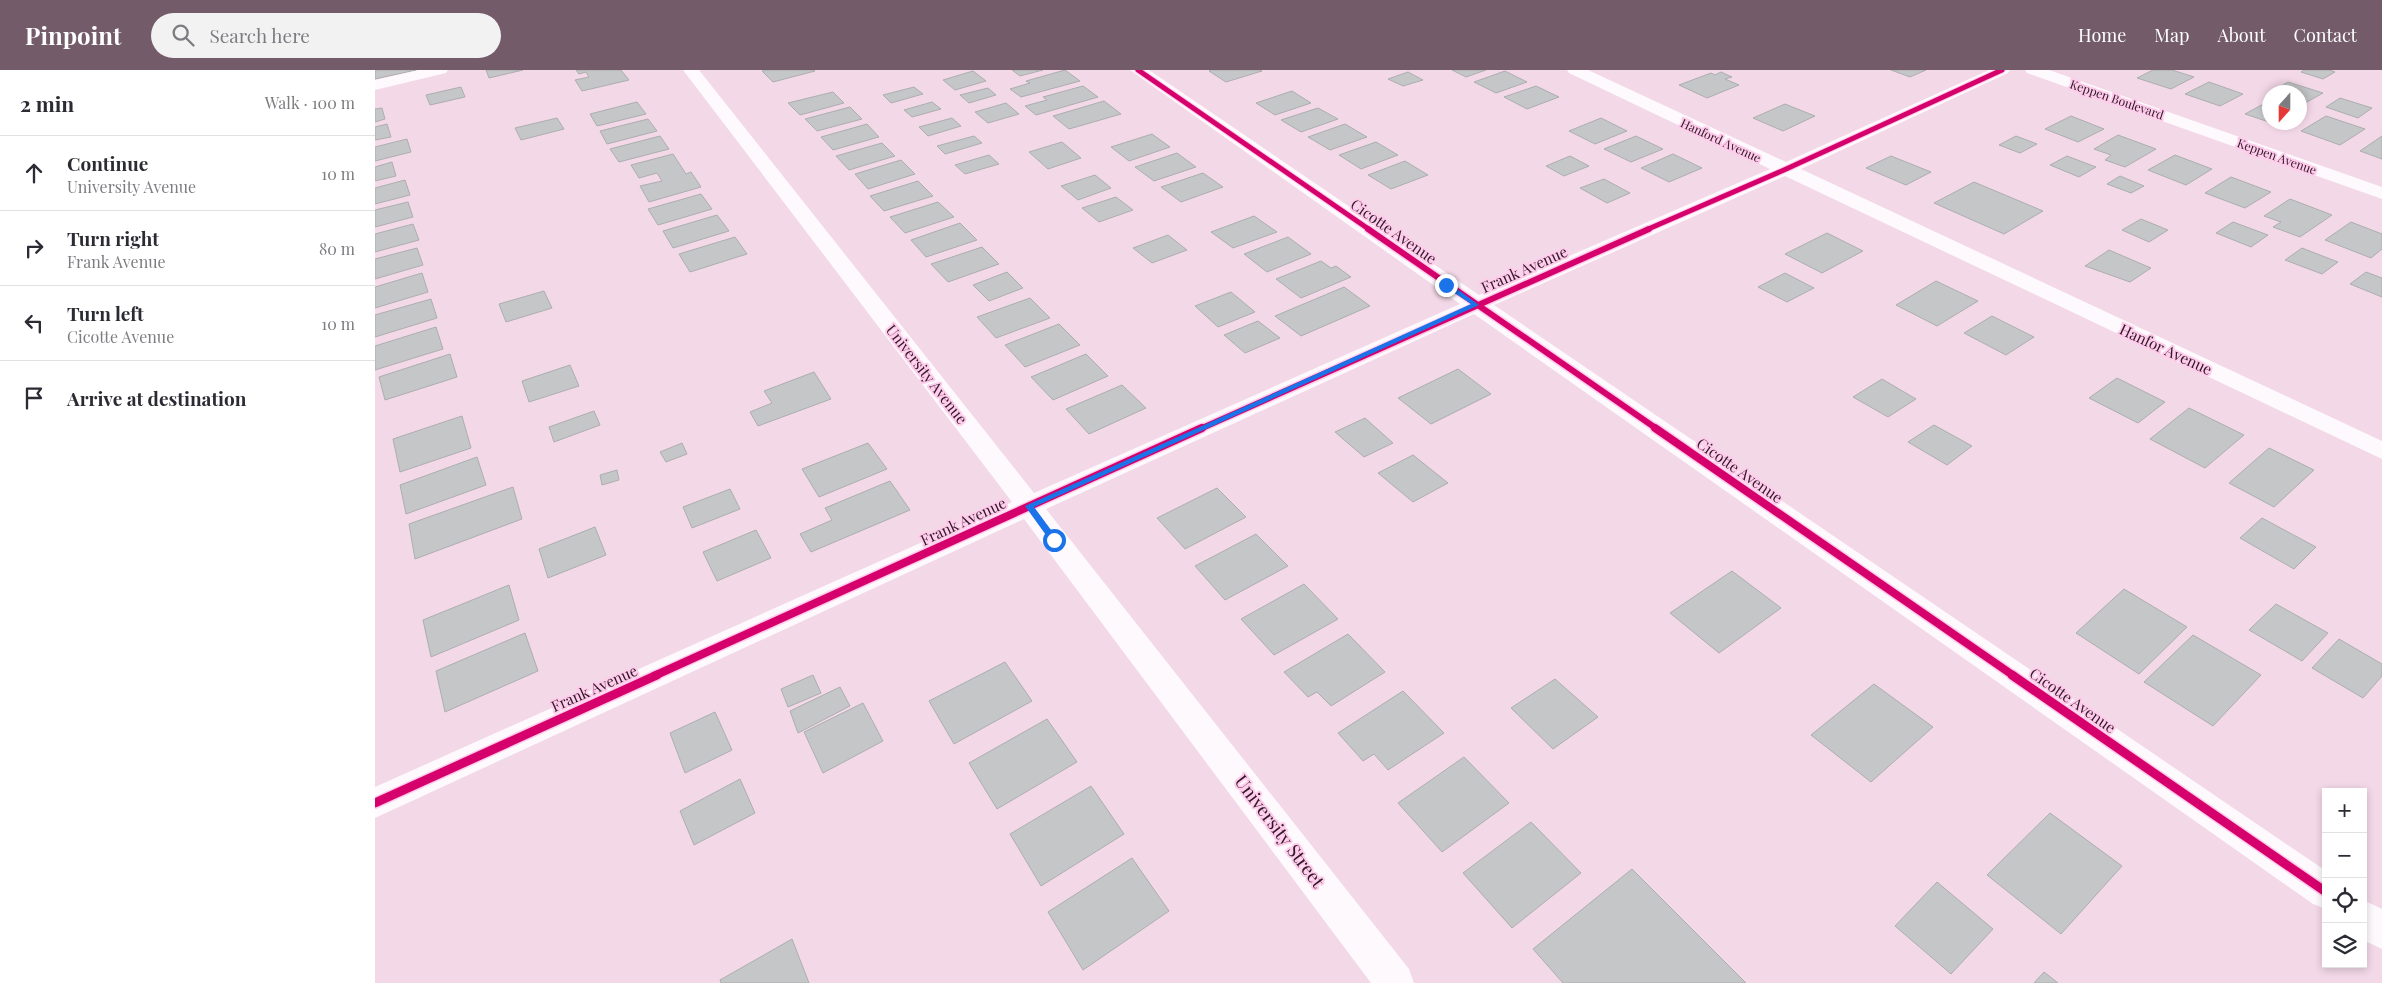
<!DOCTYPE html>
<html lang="en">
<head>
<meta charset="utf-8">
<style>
	body { margin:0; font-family:"Playfair Display",serif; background:#f2f2f3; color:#2b2b33 }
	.controls { position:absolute; right:15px; bottom:15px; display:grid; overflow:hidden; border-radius:0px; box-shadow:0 2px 8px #0003 }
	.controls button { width:45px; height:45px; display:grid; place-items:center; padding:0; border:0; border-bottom:1px solid #e1e1e2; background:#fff; color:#2b2b33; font:25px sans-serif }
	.compass { position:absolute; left:1887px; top:15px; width:45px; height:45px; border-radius:50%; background:#fff; box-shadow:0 2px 8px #0003; rotate:201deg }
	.stop { position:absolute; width:15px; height:15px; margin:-11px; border:4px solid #1a73e8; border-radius:50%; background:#fff }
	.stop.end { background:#1a73e8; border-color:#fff; box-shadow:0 1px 5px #0008 }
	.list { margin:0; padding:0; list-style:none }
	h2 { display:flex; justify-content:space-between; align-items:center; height:65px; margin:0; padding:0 20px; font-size:21px }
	h2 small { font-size:16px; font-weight:400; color:#7c7c81 }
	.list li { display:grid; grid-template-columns:32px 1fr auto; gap:15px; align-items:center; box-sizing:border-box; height:75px; padding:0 20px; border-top:1px solid #e1e1e2 }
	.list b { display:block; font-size:19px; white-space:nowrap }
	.list p { margin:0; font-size:16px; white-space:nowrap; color:#7c7c81 }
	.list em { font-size:16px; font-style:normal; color:#7c7c81 }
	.icon { flex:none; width:28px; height:28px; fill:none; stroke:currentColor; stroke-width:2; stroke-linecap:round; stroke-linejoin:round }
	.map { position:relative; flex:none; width:2007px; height:913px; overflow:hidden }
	header { display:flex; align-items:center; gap:30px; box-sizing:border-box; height:70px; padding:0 25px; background:#735b6a; color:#fff }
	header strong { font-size:24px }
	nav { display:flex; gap:28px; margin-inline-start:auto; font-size:18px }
	.search { width:350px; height:45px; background:#f2f2f3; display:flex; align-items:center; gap:12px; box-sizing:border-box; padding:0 18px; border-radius:28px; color:#7c7c81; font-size:19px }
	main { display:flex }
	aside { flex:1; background:#fff }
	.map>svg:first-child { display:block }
	.building { fill:#c5c6c7; stroke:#acaeae }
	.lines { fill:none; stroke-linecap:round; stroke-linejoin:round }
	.minor { fill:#fdf9fc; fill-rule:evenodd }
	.cycleway-far3-casing { stroke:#ffcceb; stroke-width:7 }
	.cycleway-far2-casing { stroke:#ffcceb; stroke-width:9 }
	.cycleway-far1-casing { stroke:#ffcceb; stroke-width:11 }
	.cycleway-casing { stroke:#ffcceb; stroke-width:12 }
	.cycleway-far3 { stroke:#d6006c; stroke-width:5 }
	.cycleway-far2 { stroke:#d6006c; stroke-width:6 }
	.cycleway-far1 { stroke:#d6006c; stroke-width:8 }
	.cycleway { stroke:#d6006c; stroke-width:9 }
	.route { fill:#1a73e8 }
	.labels { text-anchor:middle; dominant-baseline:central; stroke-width:4; stroke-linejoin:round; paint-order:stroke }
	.far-street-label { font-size:12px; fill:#2e1726; stroke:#ffcceb }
	.street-label { font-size:15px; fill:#2e1726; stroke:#ffcceb }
	.near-street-label { font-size:18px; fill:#2e1726; stroke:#ffcceb }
</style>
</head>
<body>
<header>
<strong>Pinpoint</strong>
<div class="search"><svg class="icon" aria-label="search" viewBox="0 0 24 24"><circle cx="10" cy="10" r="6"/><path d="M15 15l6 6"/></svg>Search here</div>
<nav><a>Home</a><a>Map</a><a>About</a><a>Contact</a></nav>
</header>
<main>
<aside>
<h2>2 min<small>Walk · 100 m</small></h2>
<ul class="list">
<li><svg class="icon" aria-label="ahead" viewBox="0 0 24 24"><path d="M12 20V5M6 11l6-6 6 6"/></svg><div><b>Continue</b><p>University Avenue</p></div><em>10 m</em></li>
<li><svg class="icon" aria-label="right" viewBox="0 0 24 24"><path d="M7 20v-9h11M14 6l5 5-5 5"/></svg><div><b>Turn right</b><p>Frank Avenue</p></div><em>80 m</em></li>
<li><svg class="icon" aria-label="left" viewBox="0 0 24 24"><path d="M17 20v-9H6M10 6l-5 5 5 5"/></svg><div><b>Turn left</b><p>Cicotte Avenue</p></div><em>10 m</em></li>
<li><svg class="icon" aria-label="arrive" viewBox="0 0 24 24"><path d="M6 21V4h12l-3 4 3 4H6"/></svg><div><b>Arrive at destination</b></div></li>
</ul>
</aside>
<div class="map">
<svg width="2007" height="913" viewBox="0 0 2007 913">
	<rect width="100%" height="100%" fill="#f3d8e8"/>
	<path class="building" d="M0 0H41L0 9Z
		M111 0H148L114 8Z
		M201 0H246L254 10 207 21 200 10 214 7 211 2 204 4Z
		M392 0H439L440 1 398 12 387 1Z
		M637 0H668L645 6Z
		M690 0 705 11 646 27 635 19 655 13 651 11Z
		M837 0H885L887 1 851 12 834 1Z
		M1077 0H1111L1091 7Z
		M1516 0H1551L1535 7Z
		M1778 0H1797L1819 7 1796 19 1762 8Z
		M1929 0H1955L1960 2 1948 9 1926 2Z
		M598 1 611 11 580 20 568 10Z
		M1130 1 1152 12 1121 23 1099 12Z
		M1033 2 1048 10 1028 16 1013 9Z
		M1346 2 1357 7 1350 9 1364 15 1332 28 1304 15 1336 3 1340 5Z
		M1834 12 1868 24 1845 36 1810 24Z
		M1913 12 1948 23 1932 32 1924 30V22L1898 21Z
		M708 16 723 27 661 45 650 36 672 30 668 27Z
		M1161 16 1184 27 1152 39 1129 27Z
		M86 17 90 27 55 35 51 25Z
		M539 17 548 24 516 33 508 25Z
		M613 18 621 25 594 33 585 25Z
		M917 21 936 33 900 45 881 33Z
		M458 22 469 33 425 45 413 33Z
		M1965 28 1997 38 1983 48 1951 37Z
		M729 31 746 44 694 59 678 46Z
		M262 32 271 44 222 56 215 44Z
		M557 32 566 39 537 47 529 40Z
		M1892 32 1894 33V52L1870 44Z
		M631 33 644 44 613 53 600 42Z
		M1410 34 1440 46 1408 61 1378 48Z
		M475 37 487 49 442 61 430 49Z
		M7 38 10 49 0 52V39Z
		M943 38 963 49 926 62 906 50Z
		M1696 46 1729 59 1703 72 1670 59Z
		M1951 46 1990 59 1965 75 1926 61Z
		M182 48 189 59 146 70 140 58Z
		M577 48 586 56 553 66 544 57Z
		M1226 48 1252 61 1220 74 1194 61Z
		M273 49 282 61 232 74 225 61Z
		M12 54 16 67 0 70V57Z
		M492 54 504 67 458 80 446 67Z
		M970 54 992 67 955 80 933 67Z
		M777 64 795 77 754 91 736 77Z
		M1743 65 1781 79 1750 97 1730 90 1736 85 1719 79Z
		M285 66 294 79 244 92 235 79Z
		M599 66 607 73 570 84 562 76Z
		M1261 66 1288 79 1256 92 1229 79Z
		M1641 66 1662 74 1645 83 1624 75Z
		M2007 66V89L1985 81Z
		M32 69 36 82 0 91V77Z
		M687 72 706 88 673 99 654 82Z
		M1001 72 1023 85 986 99 964 85Z
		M507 73 520 86 474 100 461 86Z
		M802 83 821 97 779 111 760 97Z
		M298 84 311 104 316 102 326 117 274 132 265 116 287 111 282 103 264 108 256 95Z
		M1298 84 1327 98 1294 112 1266 98Z
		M614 85 624 94 590 104 580 95Z
		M1800 85 1837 99 1811 115 1773 100Z
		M1195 86 1214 96 1189 106 1171 96Z
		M1516 86 1556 102 1531 115 1491 98Z
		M1692 86 1721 97 1704 107 1675 95Z
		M526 90 540 104 493 119 480 104Z
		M1030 91 1053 105 1016 119 993 105Z
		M17 92 21 106 0 111V97Z
		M828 103 848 117 806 132 786 117Z
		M720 105 736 118 703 130 686 116Z
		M1745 106 1769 116 1756 123 1732 114Z
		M1856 107 1896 122 1870 138 1830 123Z
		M1229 109 1255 123 1232 133 1205 118Z
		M30 110 35 125 0 134V118Z
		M543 111 558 126 509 141 495 126Z
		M1599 112 1668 141 1629 164 1559 133Z
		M326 124 337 139 283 155 273 139Z
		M741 127 758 140 724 152 707 138Z
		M1915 129 1957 145 1925 167 1898 157 1906 152 1889 146Z
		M33 132 38 147 0 157V140Z
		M563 132 579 147 530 163 515 147Z
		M342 145 354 161 298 178 288 161Z
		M879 146 902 162 858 178 836 162Z
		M1766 149 1793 160 1774 172 1747 160Z
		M1858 152 1893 165 1876 177 1841 163Z
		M1976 152 2007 164V179L1996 188 1950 170Z
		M585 153 602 170 551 187 536 170Z
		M38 154 44 170 0 182V164Z
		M1452 163 1488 181 1447 203 1410 184Z
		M793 165 812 180 777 193 758 178Z
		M360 167 372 184 315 202 304 184Z
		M913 167 936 184 892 202 869 184Z
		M607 177 624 194 573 212 556 194Z
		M42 178 48 195 0 209V189Z
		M1927 178 1963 192 1947 204 1910 190Z
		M1734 180 1776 198 1755 212 1710 196Z
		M946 191 956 198 961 196 976 207 926 228 901 209Z
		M632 202 648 218 614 231 598 215Z
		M1991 202 2007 208V227L1975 214Z
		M47 203 53 222 0 238V217Z
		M1410 203 1439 218 1412 232 1383 217Z
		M1561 211 1603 231 1562 256 1521 235Z
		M969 217 995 236 926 266 900 246Z
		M169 221 177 238 131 252 124 234Z
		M856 222 880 242 843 257 820 236Z
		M655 228 675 248 621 268 602 247Z
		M56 229 62 248 0 267V245Z
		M1617 246 1659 267 1631 285 1589 263Z
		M883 251 905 268 870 283 849 265Z
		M684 254 705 275 650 297 630 275Z
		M61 257 68 279 0 300V276Z
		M75 284 82 307 10 330 4 307Z
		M711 284 733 306 678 330 656 307Z
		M195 295 204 316 154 332 147 311Z
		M1083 299 1116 324 1056 354 1023 328Z
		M439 302 456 329 383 356 375 342 397 333 389 321Z
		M1742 308 1790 332 1763 353 1714 328Z
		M1507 309 1541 329 1513 347 1478 327Z
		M747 315 771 338 714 364 691 339Z
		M1814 338 1869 365 1830 398 1775 369Z
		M219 341 225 355 179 372 174 357Z
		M87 346 96 378 25 402 18 369Z
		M990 348 1018 373 989 387 960 362Z
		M1559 355 1597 376 1572 395 1533 372Z
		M307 373 312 384 291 392 285 382Z
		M493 373 512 399 444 427 427 399Z
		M1894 378 1939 400 1899 437 1854 413Z
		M1038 385 1073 413 1038 432 1003 403Z
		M102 387 111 415 31 444 25 415Z
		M242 400 244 410 227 415 225 405Z
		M515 411 535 440 436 482 425 464 457 450 450 438Z
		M138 417 147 449 40 489 34 454Z
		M842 418 871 447 810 479 782 448Z
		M355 419 365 439 317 458 308 437Z
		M1887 448 1941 477 1919 499 1865 468Z
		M220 457 231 485 173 508 164 479Z
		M381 460 396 488 342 511 328 482Z
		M881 464 913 496 850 530 820 496Z
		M1357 501 1406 538 1344 583 1295 543Z
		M929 514 963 549 899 585 866 549Z
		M134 515 144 550 56 587 48 550Z
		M1749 519 1812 557 1764 604 1701 563Z
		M1901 534 1953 563 1927 591 1874 560Z
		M150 563 163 601 70 642 61 601Z
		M973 564 1010 602 956 636 942 622 933 627 909 602Z
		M1818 565 1886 605 1838 656 1769 612Z
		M1964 569 2007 594V606L1988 628 1937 598Z
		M630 592 657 631 579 674 554 631Z
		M438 605 446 623 413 637 406 619Z
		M1180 609 1223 647 1178 679 1136 638Z
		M1499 614 1558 657 1496 712 1436 665Z
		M465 617 475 636 423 663 415 641Z
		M1028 621 1069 663 1013 700 999 684 988 691 963 663Z
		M488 633 508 671 448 703 429 662Z
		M340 642 357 680 310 703 295 663Z
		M672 649 702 692 622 739 594 693Z
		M1089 687 1134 733 1067 782 1023 733Z
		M365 709 380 743 319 775 305 741Z
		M716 716 749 764 666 816 635 764Z
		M1675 743 1747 796 1686 864 1612 805Z
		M1156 752 1206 803 1137 858 1088 803Z
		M757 788 794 841 708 900 673 842Z
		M1257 799 1371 913H1188L1158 879Z
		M1562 812 1618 859 1576 904 1520 856Z
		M417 869 434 913H346L345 910Z
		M1669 902 1683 913H1659Z"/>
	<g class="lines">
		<path class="minor" d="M44 0H73L71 3 0 20V10Z
			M308 0H324L659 423 1085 234 755 0H774L1104 225 1395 99 1194 3 1192 0H1213L1411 92 1614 0H1635L1633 3 1426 99 2007 371V389L1410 106 1119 235 1951 801V839L1938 834 1099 244 671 439 1034 899 1039 913H996L649 449 0 748V717L637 432Z
			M1650 0H1674L2007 117V129L1652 3Z
			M1988 830 2007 839V879L1988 870Z"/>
		<g class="cycleway-far3-casing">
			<path id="cycleway-far3" d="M763 0 995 160
				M1271 160 1409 100 1627 0"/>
		</g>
		<g class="cycleway-far2-casing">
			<path id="cycleway-far2" d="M993 159 1282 359
				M825 359 1274 159"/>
		</g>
		<g class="cycleway-far1-casing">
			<path id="cycleway-far1" d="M1280 358 1639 606
				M279 606 827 358"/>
		</g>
		<g class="cycleway-casing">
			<path id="cycleway" d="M1637 605 1951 822
				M0 733 282 605"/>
		</g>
		<use href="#cycleway-far3" class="cycleway-far3"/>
		<use href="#cycleway-far2" class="cycleway-far2"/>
		<use href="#cycleway-far1" class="cycleway-far1"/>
		<use href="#cycleway" class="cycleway"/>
	</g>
	<path class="route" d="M1069 213H1074L1104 235 659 437 682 468V472H676L650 436 1096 234 1069 216Z"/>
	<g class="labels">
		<g class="far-street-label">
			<text transform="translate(1742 29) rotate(19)">Keppen Boulevard</text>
			<text transform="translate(1346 70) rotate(25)">Hanford Avenue</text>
			<text transform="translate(1902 86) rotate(20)">Keppen Avenue</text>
		</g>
		<g class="street-label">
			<text transform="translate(1019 161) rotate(35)">Cicotte Avenue</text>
			<text transform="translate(1149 199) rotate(-24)">Frank Avenue</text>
			<text transform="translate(1791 279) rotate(25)">Hanfor Avenue</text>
			<text transform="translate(552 304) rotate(52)">University Avenue</text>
			<text transform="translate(1365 400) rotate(35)">Cicotte Avenue</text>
			<text transform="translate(588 451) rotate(-25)">Frank Avenue</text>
			<text transform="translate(219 618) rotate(-24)">Frank Avenue</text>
			<text transform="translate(1698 630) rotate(35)">Cicotte Avenue</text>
		</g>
		<g class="near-street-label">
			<text transform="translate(905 761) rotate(53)">University Street</text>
		</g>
	</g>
</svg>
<div class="controls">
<button>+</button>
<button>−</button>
<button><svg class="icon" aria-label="locate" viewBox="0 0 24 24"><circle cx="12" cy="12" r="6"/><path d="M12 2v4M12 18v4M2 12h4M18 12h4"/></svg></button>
<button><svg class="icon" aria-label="layers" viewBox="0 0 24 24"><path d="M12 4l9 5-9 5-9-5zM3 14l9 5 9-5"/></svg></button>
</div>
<svg class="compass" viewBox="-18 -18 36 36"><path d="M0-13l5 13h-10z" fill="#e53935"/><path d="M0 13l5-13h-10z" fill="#7c7c81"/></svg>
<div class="stop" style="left:679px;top:470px"></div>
<div class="stop end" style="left:1071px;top:215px"></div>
</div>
</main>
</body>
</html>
